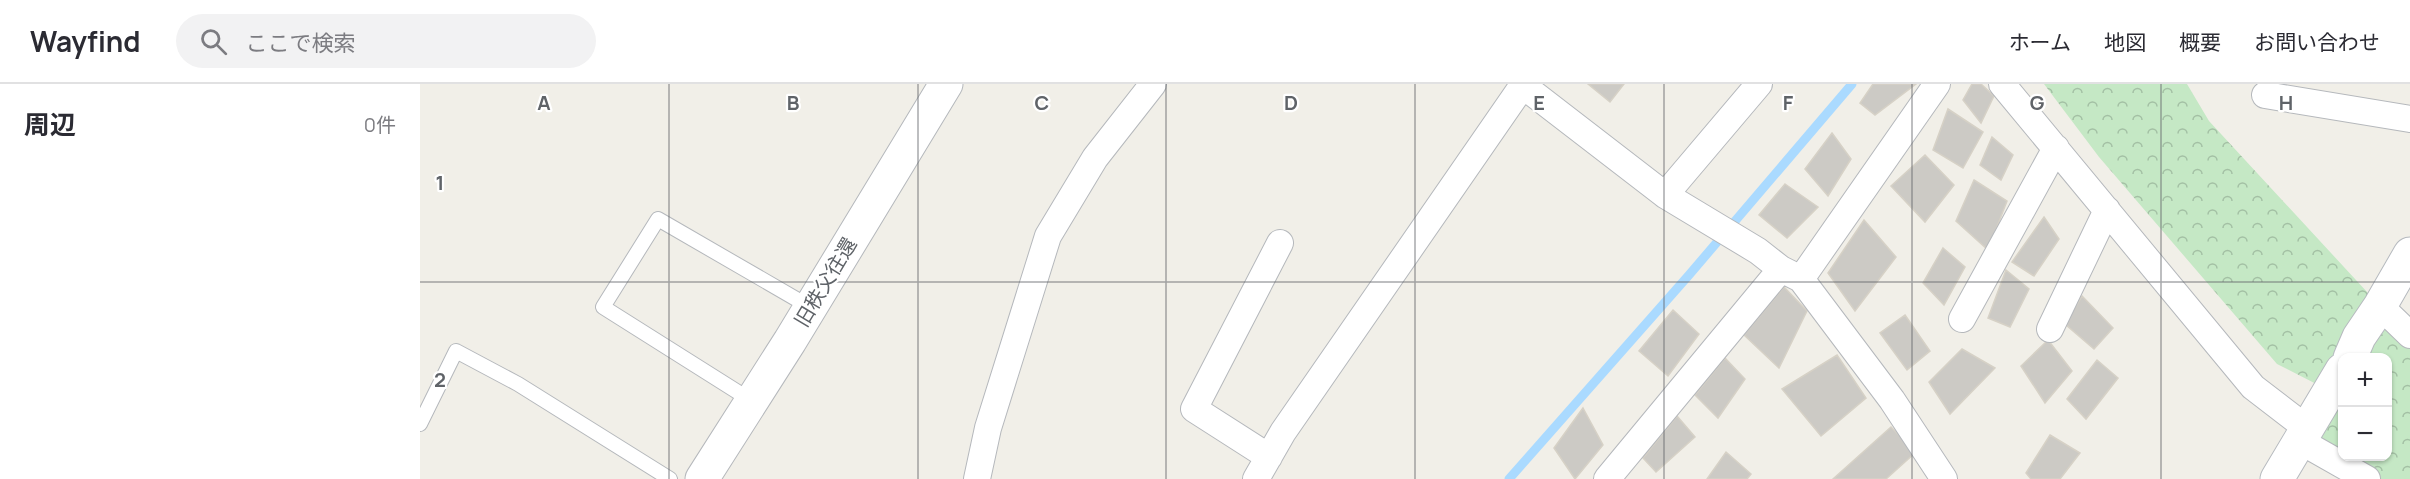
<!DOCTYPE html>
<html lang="ja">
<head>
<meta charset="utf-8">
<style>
	body { margin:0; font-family:Manrope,"Noto Sans JP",sans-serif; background:#f2f2f3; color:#2b2b33 }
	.controls { position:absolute; right:18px; bottom:18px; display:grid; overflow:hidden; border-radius:12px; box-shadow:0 2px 4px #0004 }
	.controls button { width:54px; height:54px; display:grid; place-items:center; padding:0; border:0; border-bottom:2px solid #e1e1e2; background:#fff; color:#2b2b33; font:30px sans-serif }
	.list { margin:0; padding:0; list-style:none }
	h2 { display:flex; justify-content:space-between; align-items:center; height:78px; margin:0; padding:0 24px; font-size:26px }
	h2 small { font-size:20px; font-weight:400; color:#7c7c81 }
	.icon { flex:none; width:33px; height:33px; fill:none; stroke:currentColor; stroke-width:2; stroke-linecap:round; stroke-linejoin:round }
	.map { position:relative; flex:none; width:1990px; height:395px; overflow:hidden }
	header { display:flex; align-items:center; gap:36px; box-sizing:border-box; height:84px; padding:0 30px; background:#fff; border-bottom:2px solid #e1e1e2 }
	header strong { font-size:28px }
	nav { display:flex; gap:33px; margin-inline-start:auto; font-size:21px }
	.search { width:420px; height:54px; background:#f2f2f3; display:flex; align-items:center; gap:15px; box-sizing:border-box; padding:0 21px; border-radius:33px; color:#7c7c81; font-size:22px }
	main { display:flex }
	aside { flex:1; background:#fff }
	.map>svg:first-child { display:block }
	.forest { fill:url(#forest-crowns); fill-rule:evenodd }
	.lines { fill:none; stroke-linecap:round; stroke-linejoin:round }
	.stream { stroke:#aadaff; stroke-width:9 }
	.building { fill:#cccac5; stroke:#d6d1c6; stroke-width:1.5 }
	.service-casing { stroke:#b5b8bc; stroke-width:16 }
	.minor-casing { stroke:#b5b8bc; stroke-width:28 }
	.tertiary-casing { stroke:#b5b8bc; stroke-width:35 }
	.secondary-casing { stroke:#b6babf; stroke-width:35 }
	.service { stroke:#fff; stroke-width:14 }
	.minor { stroke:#fff; stroke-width:26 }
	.tertiary { stroke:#fff; stroke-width:33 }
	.secondary { stroke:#fff; stroke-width:33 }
	.grid { fill:none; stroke:#5f6368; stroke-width:1.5; stroke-opacity:0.55 }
	.labels { text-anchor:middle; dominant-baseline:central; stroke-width:4.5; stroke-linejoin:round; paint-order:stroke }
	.street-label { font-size:20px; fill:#5f6368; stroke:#fff }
	.grid-label { font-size:20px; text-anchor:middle; font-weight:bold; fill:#5f6368; stroke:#fff; stroke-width:4.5; stroke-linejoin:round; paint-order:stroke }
</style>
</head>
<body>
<header>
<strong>Wayfind</strong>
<div class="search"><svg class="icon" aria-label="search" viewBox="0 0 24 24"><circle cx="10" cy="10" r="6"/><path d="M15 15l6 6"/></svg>ここで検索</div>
<nav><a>ホーム</a><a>地図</a><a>概要</a><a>お問い合わせ</a></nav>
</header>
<main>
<aside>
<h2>周辺<small>0件</small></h2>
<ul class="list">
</ul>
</aside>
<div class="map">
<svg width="1990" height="395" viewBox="0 0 1990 395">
	<defs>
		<pattern id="forest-crowns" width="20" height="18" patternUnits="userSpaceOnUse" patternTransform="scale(1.5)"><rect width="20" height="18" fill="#c5e8c5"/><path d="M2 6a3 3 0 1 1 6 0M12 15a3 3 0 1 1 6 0" fill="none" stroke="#a3c0a4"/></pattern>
	</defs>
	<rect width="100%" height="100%" fill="#f1efe8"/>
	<path class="forest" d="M1624 0H1767L1789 37 1960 222 1990 251V395H1947L1880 357 1910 307 1857 280 1679 73ZM1922 274H1968V372H1922Z"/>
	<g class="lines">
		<path class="stream" d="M1089 395 1269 191 1432 0"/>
	</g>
	<path class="building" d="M1168 0H1204L1190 18Z
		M1453 0H1496L1455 31 1440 19Z
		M1552 0H1561L1574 12 1561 39 1543 16Z
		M1528 25 1563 48 1543 84 1513 66Z
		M1412 49 1431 75 1408 112 1385 85Z
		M1572 53 1593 71 1581 96 1560 81Z
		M1505 71 1534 101 1505 138 1471 102Z
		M1554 96 1587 117 1568 166 1536 137Z
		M1365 100 1398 123 1367 154 1339 131Z
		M1624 133 1639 155 1614 192 1592 178Z
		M1444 136 1476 173 1435 227 1408 189Z
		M1523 164 1545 183 1524 221 1503 199Z
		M1586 186 1609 205 1590 243 1568 234Z
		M1364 203 1387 227 1359 284 1324 251Z
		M1662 212 1693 244 1674 265 1645 240Z
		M1253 226 1279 250 1248 292 1219 267Z
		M1485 231 1510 267 1487 286 1460 249Z
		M1628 256 1652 287 1625 319 1601 282Z
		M1542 265 1575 284 1530 330 1509 298Z
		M1417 271 1446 314 1401 352 1362 305Z
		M1305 274 1325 295 1298 334 1275 311Z
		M1677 276 1698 294 1666 335 1647 315Z
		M1163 324 1183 361 1155 395 1134 364Z
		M1257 332 1275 353 1236 388 1223 374Z
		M1471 343 1496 368 1466 395H1413Z
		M1630 351 1660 369 1640 395H1611L1606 389Z
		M1306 368 1331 390 1327 395H1287Z"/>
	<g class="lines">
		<g class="service-casing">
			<path id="service" d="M332 317 183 223 238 135 390 223
				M0 340 36 267 98 300 250 395"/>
		</g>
		<g class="minor-casing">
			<path id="minor" d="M1101 0 1245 111 1338 167 1361 185 1381 195 1472 316 1524 395
				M1582 0 1833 303 1889 346
				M1845 11 1990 35
				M1245 111 1339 0
				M1381 195 1517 0
				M1960 222 1990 251
				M1542 235 1636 64
				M1630 245 1687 126
				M1880 357 1947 395
				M849 373 774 325 860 159
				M557 395 568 344 628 152 675 74 733 0
				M836 395 863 348 1103 1
				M1187 395 1361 185"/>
		</g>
		<g class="tertiary-casing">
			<path id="tertiary" d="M282 395 370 257 526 0"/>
		</g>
		<g class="secondary-casing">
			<path id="secondary" d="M1930 274 1939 253 1960 222 1990 170
				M1857 395 1922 286"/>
		</g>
		<use href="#service" class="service"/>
		<use href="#minor" class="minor"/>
		<use href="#tertiary" class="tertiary"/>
		<use href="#secondary" class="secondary"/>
	</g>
	<path class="grid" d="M249 0V395M498 0V395M746 0V395M995 0V395M1244 0V395M1492 0V395M1741 0V395M0 198H1990"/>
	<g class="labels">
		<g class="street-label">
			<text transform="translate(405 198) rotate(-59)">旧秩父往還</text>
		</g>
	</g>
	<g class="grid-label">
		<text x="124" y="26">A</text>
		<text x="373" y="26">B</text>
		<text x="622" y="26">C</text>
		<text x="871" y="26">D</text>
		<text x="1119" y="26">E</text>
		<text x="1368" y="26">F</text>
		<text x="1617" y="26">G</text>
		<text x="1866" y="26">H</text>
		<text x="20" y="106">1</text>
		<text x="20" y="303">2</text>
	</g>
</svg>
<div class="controls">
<button>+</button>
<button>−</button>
</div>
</div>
</main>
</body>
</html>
